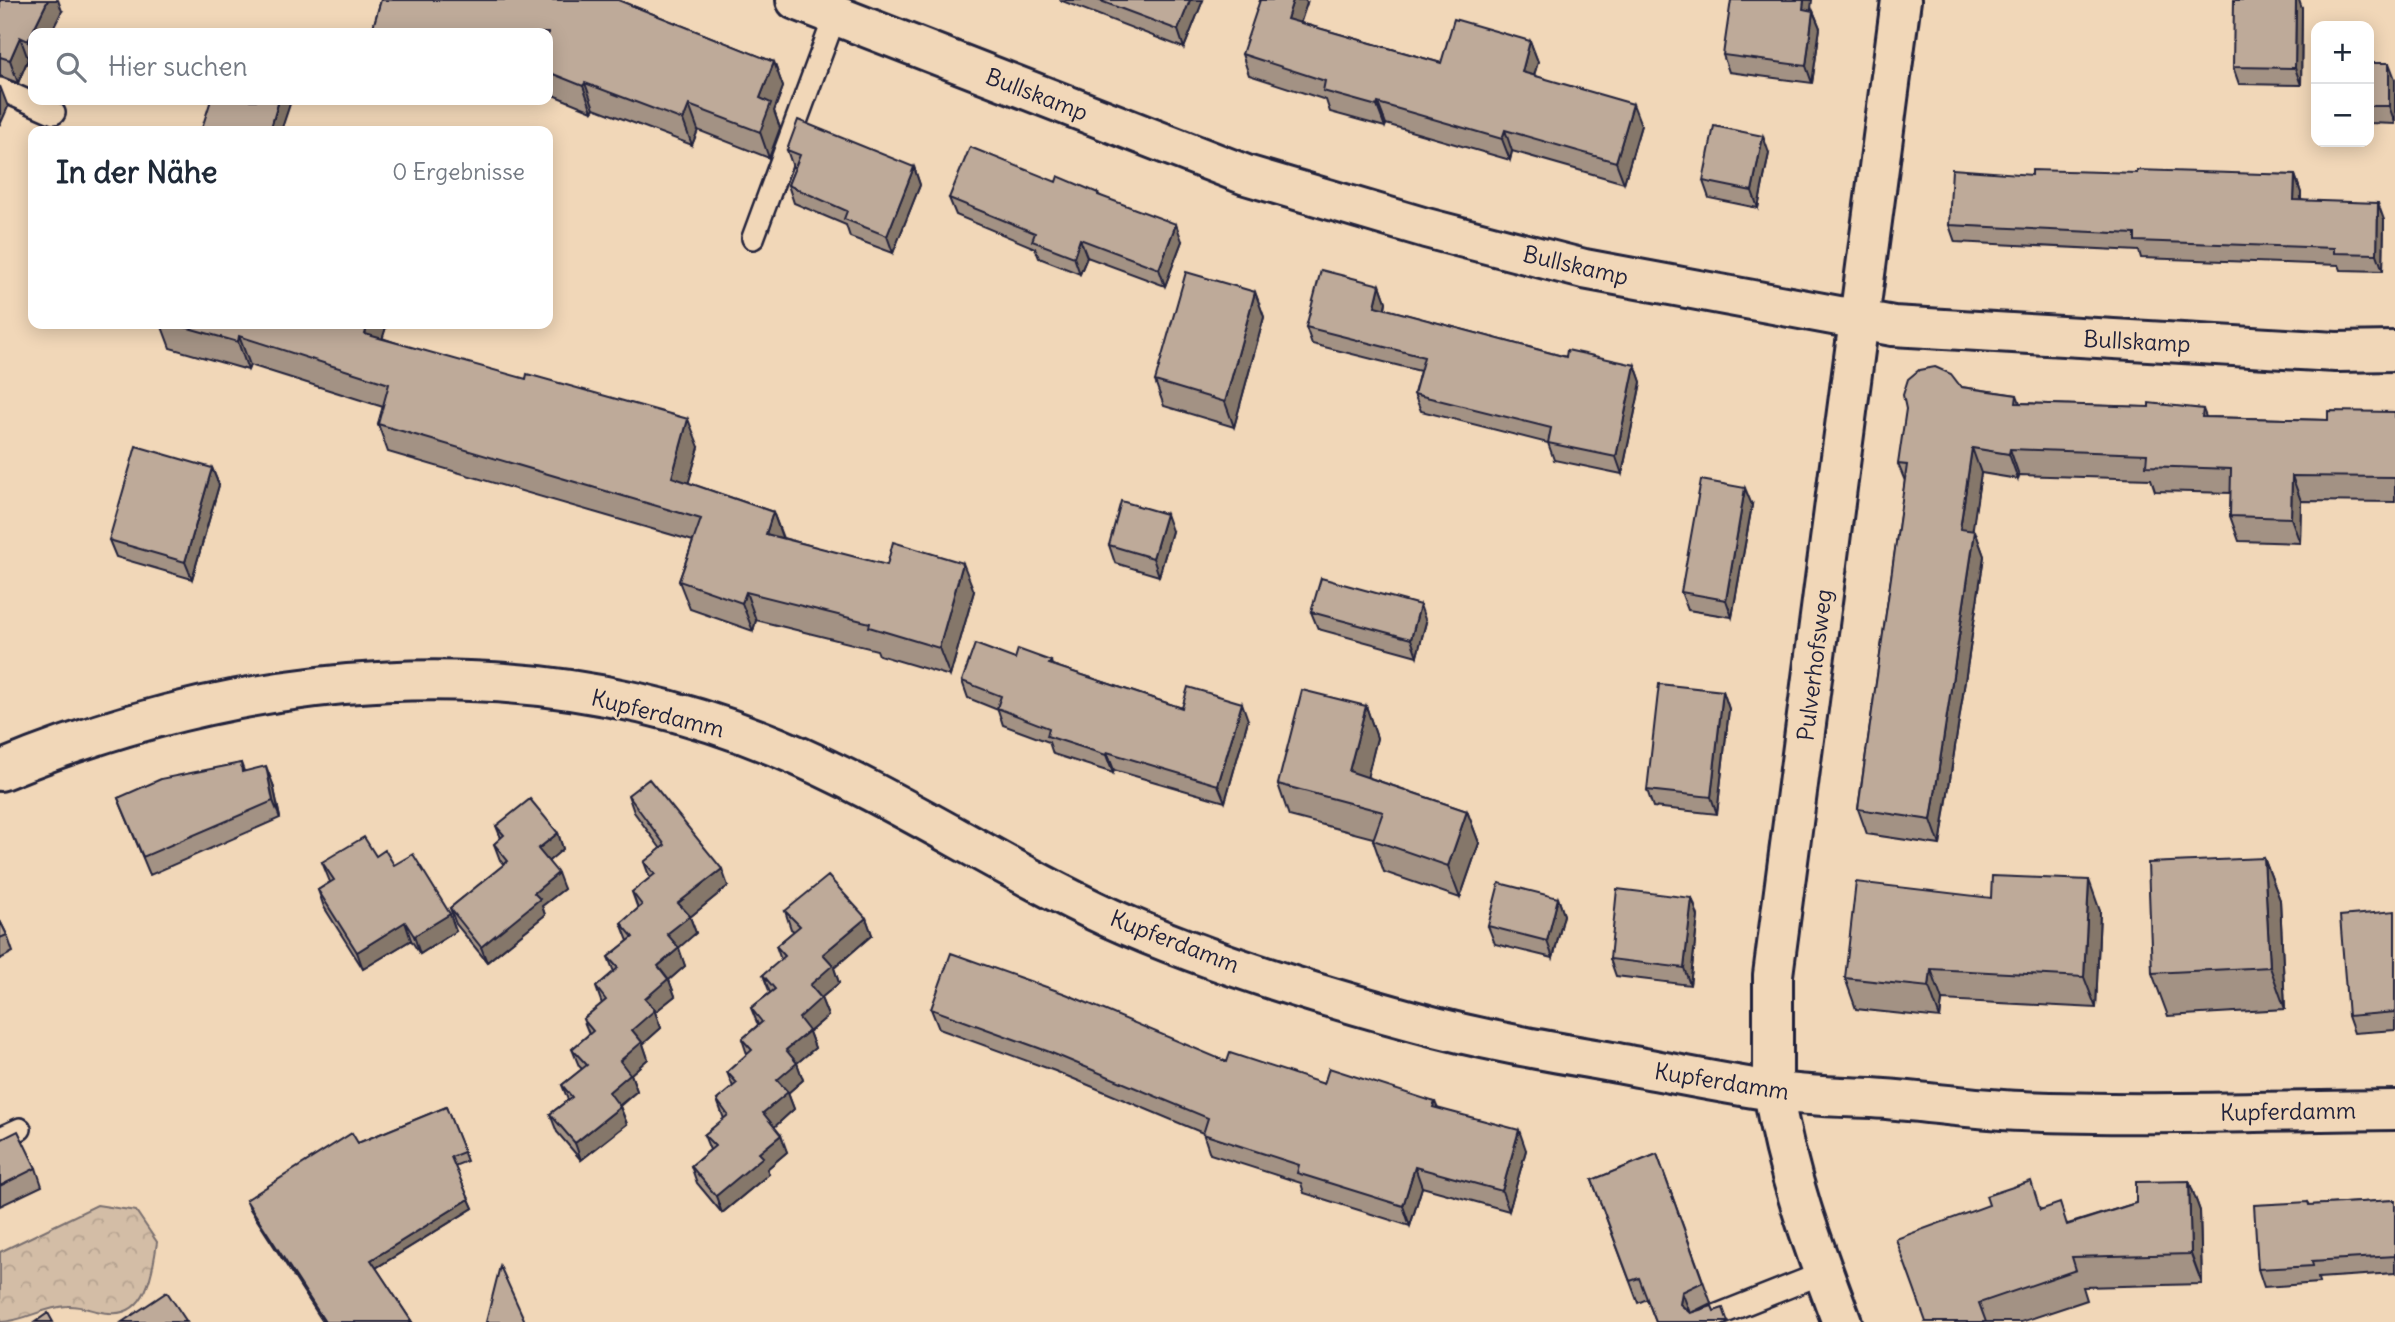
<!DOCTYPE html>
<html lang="de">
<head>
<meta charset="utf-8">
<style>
	body { margin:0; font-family:Delius,sans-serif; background:#f2f2f3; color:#1f2937 }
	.controls { position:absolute; right:21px; top:21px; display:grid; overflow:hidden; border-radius:14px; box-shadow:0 4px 18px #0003 }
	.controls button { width:63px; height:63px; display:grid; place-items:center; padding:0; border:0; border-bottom:2px solid #e0e1e3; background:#fff; color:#1f2937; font:35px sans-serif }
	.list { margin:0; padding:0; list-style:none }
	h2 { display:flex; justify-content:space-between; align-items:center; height:91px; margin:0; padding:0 28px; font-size:30px }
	h2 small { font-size:23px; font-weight:400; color:#747a83 }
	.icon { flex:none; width:38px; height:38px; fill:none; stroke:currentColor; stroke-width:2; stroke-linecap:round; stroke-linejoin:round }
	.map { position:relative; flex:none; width:2395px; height:1322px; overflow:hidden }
	.search { position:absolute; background:#fff; box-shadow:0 4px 18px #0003; left:28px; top:28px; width:525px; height:77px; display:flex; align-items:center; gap:18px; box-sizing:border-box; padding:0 24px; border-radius:14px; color:#747a83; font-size:26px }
	.panel { position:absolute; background:#fff; box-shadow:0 4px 18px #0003; left:28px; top:126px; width:525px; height:203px; border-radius:14px }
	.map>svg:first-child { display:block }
	.forest { fill:url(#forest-crowns); stroke:#7a7070; stroke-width:2 }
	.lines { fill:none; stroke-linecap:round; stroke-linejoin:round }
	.lane-casing { stroke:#22223b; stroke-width:26 }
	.street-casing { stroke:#22223b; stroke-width:44 }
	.secondary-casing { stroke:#22223b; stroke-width:44 }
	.lane { stroke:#f1d7b8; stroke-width:21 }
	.street { stroke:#f1d7b8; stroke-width:38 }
	.secondary { stroke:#f1d7b8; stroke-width:38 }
	.wall { fill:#a39284; stroke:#22223b; stroke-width:2 }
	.shaded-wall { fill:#85776b; stroke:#22223b; stroke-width:2 }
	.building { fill:#beaa99; stroke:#22223b; stroke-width:2 }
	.labels { text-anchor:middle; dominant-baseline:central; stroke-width:5; stroke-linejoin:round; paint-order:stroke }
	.street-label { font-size:23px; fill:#22223b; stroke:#f1d7b8 }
</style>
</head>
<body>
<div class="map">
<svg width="2395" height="1322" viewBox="0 0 2395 1322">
	<defs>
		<pattern id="forest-crowns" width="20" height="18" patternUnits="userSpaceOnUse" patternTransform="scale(1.75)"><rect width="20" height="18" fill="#d3bda6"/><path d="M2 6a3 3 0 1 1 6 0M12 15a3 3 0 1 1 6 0" fill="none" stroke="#b5a290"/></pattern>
	</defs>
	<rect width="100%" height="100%" fill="#f1d7b8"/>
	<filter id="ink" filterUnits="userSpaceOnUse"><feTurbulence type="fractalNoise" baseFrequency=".0143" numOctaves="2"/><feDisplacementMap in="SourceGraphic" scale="14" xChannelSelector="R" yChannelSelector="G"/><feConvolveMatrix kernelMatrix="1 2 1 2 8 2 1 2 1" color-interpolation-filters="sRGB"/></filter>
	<g filter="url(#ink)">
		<path class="forest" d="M97 1205 136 1211 157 1242C153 1271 147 1317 109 1313 94 1312 82 1305 67 1306 43 1307 23 1322 0 1322V1252Z"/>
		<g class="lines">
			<g class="lane-casing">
				<path id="lane" d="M0 89 54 113
					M753 238 835 16
					M0 1138 20 1129
					M1700 1322 1823 1273"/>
			</g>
			<g class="street-casing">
				<path id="street" d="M796 0 1246 175 1426 228 1584 269 1893 326 2336 352 2395 351
					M1773 1091V975L1901 0"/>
			</g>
			<g class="secondary-casing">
				<path id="secondary" d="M0 771C248 668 525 643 777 747 893 795 997 866 1110 918 1205 961 1317 995 1417 1022 1481 1040 1547 1051 1612 1062 1666 1072 1719 1083 1772 1091 1805 1096 1838 1097 1872 1098 1921 1101 1971 1109 2021 1111 2145 1116 2270 1111 2395 1110
					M1773 1091C1786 1172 1813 1246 1842 1322"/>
			</g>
			<use href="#lane" class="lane"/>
			<use href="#street" class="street"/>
			<use href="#secondary" class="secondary"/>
		</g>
		<path class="wall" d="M0 0 62 11 33 33V61L28 59 18 83 0 76Z
			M381 0H618L774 62 783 87 774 111 780 128 769 158 698 130 692 145 594 108 592 111 548 93V33H372V31Z
			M1061 0H1203L1184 48 1062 1Z
			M1307 3 1300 23 1441 63 1530 41 1538 62 1534 75 1641 125 1624 183 1512 151 1510 160 1386 124 1385 127 1330 112 1326 100 1249 75 1242 54Z
			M2302 9 2301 85 2239 84 2233 67Z
			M1811 10 1813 11 1820 28 1812 83 1729 72 1723 55Z
			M2369 63 2395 79V124L2369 123Z
			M787 150 914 167 920 185 893 253 850 237 846 225 794 203 788 185 795 168 793 167Z
			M1769 153 1758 208 1709 198 1703 181Z
			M2137 173 2295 175 2301 193V200L2384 220 2383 271 2341 270 2339 265 2141 258 2139 251 1955 242 1949 225 2032 175Z
			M1056 182 1098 193 1100 196 1182 241 1165 286 1087 257 1080 274 1039 258 1035 248 956 215 949 198Z
			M1380 285 1386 302 1385 309 1566 357 1635 365 1641 382 1622 474 1554 460 1548 443 1421 411 1414 394 1420 371 1312 344 1306 327Z
			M1255 292 1264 317 1234 427 1164 406 1155 381Z
			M161 324H387L382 338 699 447 688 483 773 512 783 538 974 591 950 676 879 655 877 650 756 620 753 631 690 609 679 581 693 541 388 452 378 424 383 407 250 365 248 370 170 348Z
			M1961 387 2017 395 2020 403 2203 409 2206 417 2328 420 2395 412V502L2301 501 2300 543 2239 541 2230 516 2231 493 2155 491 2151 479 2019 475 2018 479 1981 473 1972 530 1975 531 1984 556 1940 845 1867 834 1858 809 1905 481 1898 464Z
			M212 468 219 485 192 579 116 557 109 540Z
			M1752 505 1732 617 1688 610 1681 592Z
			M1172 531 1159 576 1115 563 1109 545Z
			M1311 612 1426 622 1417 656 1318 629Z
			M1015 659 1051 661 1052 665 1182 708 1248 720 1225 802 1114 770 1113 773 1053 754 1049 742 1003 725 998 710 968 698 962 681Z
			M1723 691 1729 709 1717 814 1653 807 1647 790Z
			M1366 706 1377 738 1367 777 1467 811 1479 843 1460 898 1384 872 1373 840V838L1289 816 1278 784Z
			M241 763 244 771 273 784 280 818 150 875 118 798Z
			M628 795 728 886 690 917 696 933 678 947 685 966 669 980 675 996 655 1012 661 1028 643 1044 648 1059 631 1074 637 1091 620 1106 627 1124 581 1160 557 1132 550 1114 568 1100 562 1085 582 1069 579 1066 572 1049 589 1034 583 1019 602 1004 596 987 614 972 608 957 628 941 621 923 638 909 632 892 650 878 644 862 661 849 634 812Z
			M496 826 558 833 563 849 548 861 564 889 542 906 545 915 487 962 456 924 450 908 504 865 500 860 494 844 501 838Z
			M376 856 394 865 456 931 420 954 411 940 363 969 324 907 318 890 330 882 322 862Z
			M2264 858 2280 900 2285 1009 2168 1016 2152 973Z
			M1558 898 1564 915 1553 958 1495 944 1488 926Z
			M1692 898 1698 916 1690 985 1616 976 1610 959Z
			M785 911 866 918 872 935 834 968 839 983 821 998 828 1016 809 1032 815 1048 797 1063 803 1080 788 1093 794 1109 774 1127 787 1152 767 1169 769 1174 722 1213 697 1183 691 1166 710 1150 704 1135 724 1119 717 1100 733 1087 727 1072 747 1054 742 1039 758 1025 751 1008 770 993 763 975 781 960 776 946 794 931 791 929Z
			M2100 911 2096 1008 1942 1000 1940 1018 1856 1009 1845 978Z
			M2395 911V1030L2354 1033 2348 1016Z
			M0 921 7 935 13 952 0 959Z
			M931 1009 1227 1062 1324 1084 1435 1102 1438 1109 1526 1150 1509 1211 1422 1187 1410 1226 1304 1193 1301 1183 1210 1154 1203 1133 1055 1071 939 1029Z
			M446 1107 467 1161 454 1166 473 1208 376 1268 412 1322H323L250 1209 246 1200 358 1143Z
			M0 1140 36 1168 42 1186 0 1206Z
			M1657 1154 1711 1303 1693 1312 1714 1311 1728 1322H1656L1647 1299 1638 1303 1592 1180Z
			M2189 1181 2200 1211 2202 1284 2083 1287 2087 1300 2021 1322H1926L2042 1209 2068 1224 2136 1203Z
			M2395 1200V1273L2318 1278 2319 1283 2264 1287 2258 1269 2308 1202 2310 1205Z"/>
		<path class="shaded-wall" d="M48 0H58L62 11 51 33H33V54L28 41Z
			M1190 0H1203L1184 48 1178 30Z
			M1293 0H1305L1307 3 1295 40 1287 19Z
			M1804 0H1812L1809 27 1803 9Z
			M2296 0H2299L2302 9 2301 85 2295 68Z
			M1813 11 1820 28 1812 83 1806 66Z
			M20 37 28 59 18 83 10 60Z
			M1530 41 1538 62 1529 92 1522 72Z
			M774 62 783 87 774 111 780 128 769 158 760 132V98Z
			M2389 63 2395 79V123L2389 106Z
			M585 83 594 108 592 111 583 86Z
			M0 86 8 107 0 125Z
			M279 100H290L291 101 281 131H270Z
			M1378 103 1386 124 1385 127 1377 106Z
			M1633 104 1641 125 1624 183 1616 162Z
			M689 105 698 130 692 145 683 120Z
			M1505 130 1512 151 1510 160 1502 139Z
			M1763 136 1769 153 1758 208 1752 191Z
			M914 167 920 185 893 253 887 236Z
			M2295 175 2301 193 2300 217 2294 200Z
			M2378 203 2384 220 2383 271 2377 254Z
			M1176 224 1182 241 1165 286 1159 269Z
			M1080 239 1087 257 1080 274 1074 257Z
			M1380 285 1386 302 1381 323 1375 306Z
			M1255 292 1264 317 1234 427 1225 402Z
			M368 324H387L375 362 365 334Z
			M239 336 250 365 248 370 238 342Z
			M1635 365 1641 382 1622 474 1616 457Z
			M688 419 699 447 682 505 672 477Z
			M1972 448 1981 473 1969 554 1960 529Z
			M2010 449 2019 475 2018 479 2009 454Z
			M212 468 219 485 192 579 185 562Z
			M2292 476 2301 501 2300 543 2291 518Z
			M1745 488 1752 505 1732 617 1726 600Z
			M773 512 783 540 766 534Z
			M1166 514 1172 531 1159 576 1153 558Z
			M1975 531 1984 556 1940 845 1931 820Z
			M963 563 974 591 950 676 939 648Z
			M746 592 756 620 753 631 742 603Z
			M1420 605 1426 622 1417 656 1411 639Z
			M1723 691 1729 709 1717 814 1711 797Z
			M1242 703 1248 720 1225 802 1218 785Z
			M1366 706 1377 738 1361 803 1349 771Z
			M1107 752 1114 770 1113 773 1106 755Z
			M266 766 273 784 280 818 273 801Z
			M1467 811 1479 843 1460 898 1448 866Z
			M558 833 563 849 544 865 538 849Z
			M2264 858 2280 900 2285 1009 2270 967Z
			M722 869 728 886 690 917 696 933 674 952 667 934 678 903Z
			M558 873 564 889 542 906 545 915 487 962 481 947 534 893Z
			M2089 880 2100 911 2096 1008 2084 977Z
			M1558 898 1564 915 1553 958 1547 941Z
			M1692 898 1698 916 1690 985 1684 968Z
			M450 914 456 931 420 954 414 936Z
			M866 918 872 935 834 968 839 983 821 998 828 1016 809 1032 815 1048 797 1063 803 1080 788 1093 794 1109 770 1131 763 1113 777 1080 786 1050 823 954Z
			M405 922 411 940 363 969 357 952Z
			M679 948 685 966 669 980 675 996 655 1012 661 1028 643 1044 648 1059 631 1074 637 1091 615 1109 609 1092 620 1061 658 966Z
			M1931 969 1942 1000 1940 1018 1929 987Z
			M620 1107 627 1124 581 1160 575 1143Z
			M1519 1130 1526 1150 1509 1211 1502 1191Z
			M781 1135 787 1152 767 1169 769 1174 722 1213 716 1196 759 1153Z
			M1415 1167 1422 1187 1410 1226 1403 1206Z
			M2189 1181 2200 1211 2202 1284 2191 1254Z
			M469 1199 473 1208 374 1269 371 1260Z
			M1682 1292 1690 1313 1680 1304Z"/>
		<path class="building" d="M0 0H48L28 41 20 37 10 60 0 57Z
			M381 0H618L774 62 760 98 771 103 760 132 689 105 683 120 585 83 583 86 548 72V33H379L372 31Z
			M1098 0H1190L1178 30Z
			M1260 0H1293L1287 19 1441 63 1454 19 1530 41 1522 72 1633 104 1616 162 1505 130 1502 139 1378 103 1377 106 1323 91 1325 81 1242 54Z
			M1731 0H1804L1803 9 1813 11 1806 66 1723 55Z
			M2234 0H2296L2295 68 2233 67Z
			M2369 63H2389V106H2369Z
			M211 100H279L270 131H201Z
			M798 120 914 167 887 236 844 219 847 211 788 185 800 155 787 150Z
			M1714 126 1763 136 1752 191 1703 181Z
			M970 147 1056 182 1058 176 1098 193V195L1176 224 1159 269 1080 239 1074 257 1032 241 1035 233 949 198Z
			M1952 169 2032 175V170L2137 173V170L2295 175 2294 200 2378 203 2377 254 2334 253V248L2135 241V234L1949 225Z
			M1321 270 1380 285 1375 306 1566 357 1567 350 1635 365 1616 457 1548 443 1551 428 1414 394 1424 357 1306 327Z
			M1186 272 1255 292 1225 402 1155 381Z
			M174 324H368L365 334 526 379 527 374 688 419 672 477 773 512 766 534 887 565 893 542 963 563 939 648 869 627 870 623 746 592 742 603 679 581 701 519 378 424 389 384 239 336 238 342Z
			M1935 367 1951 374 1961 387 2017 395 2016 403 2149 407V403L2203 409 2202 417 2328 420V411L2395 412V477L2292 476 2291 518 2230 516 2231 469 2146 466 2147 454 2010 449 2009 454 1972 448 1960 529 1975 531 1931 820 1858 809 1907 465 1898 464 1906 409 1903 395 1908 379 1919 370Z
			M136 446 212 468 185 562 109 540Z
			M1701 480 1745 488 1726 600 1681 592Z
			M1121 501 1166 514 1153 558 1109 545Z
			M1321 578 1420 605 1411 639 1311 612Z
			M975 644 1015 659 1018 649 1051 661 1049 664 1182 708 1188 687 1242 703 1218 785 1107 752 1106 755 1047 736 1049 728 997 708 1001 696 962 681Z
			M1659 684 1723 691 1711 797 1647 790Z
			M1302 690 1366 706 1349 771 1467 811 1448 866 1373 840 1383 812 1278 784Z
			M241 763 242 772 266 766 273 801 143 857 118 798 161 779Z
			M649 779 722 869 678 903 690 916 667 934 679 948 658 966 668 979 645 999 655 1010 632 1030 642 1042 620 1061 630 1074 609 1092 620 1107 575 1143 550 1114 572 1097 562 1085 587 1065 572 1049 593 1031 583 1019 606 1000 596 987 618 968 608 957 633 937 621 923 642 905 632 892 655 874 644 862 665 845 628 795Z
			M530 799 558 833 538 849 558 873 534 893 540 899 481 947 450 908 508 861 494 844 504 835 496 826Z
			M364 837 376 856 385 850 394 865 413 854 450 914 414 936 405 922 357 952 318 890 334 880 322 862Z
			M2264 858 2270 967 2152 973 2148 863Z
			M828 876 866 918 823 954 833 965 810 985 821 998 799 1018 809 1031 786 1050 797 1063 777 1080 788 1092 763 1113 781 1135 759 1153 763 1157 716 1196 691 1166 715 1146 704 1135 728 1115 717 1100 737 1083 727 1072 752 1050 742 1039 762 1022 751 1008 775 989 763 975 785 956 776 946 800 926 785 911Z
			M1992 876 2089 880 2084 977 1931 969 1929 987 1845 978 1856 882 1991 898Z
			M1499 883 1558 898 1547 941 1488 926Z
			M1617 889 1692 898 1684 968 1610 959Z
			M2395 911V1012L2348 1016 2340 916Z
			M0 921 7 935 0 938Z
			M951 953 1066 994 1227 1062 1230 1053 1324 1084 1329 1068 1435 1102 1433 1107 1519 1130 1502 1191 1415 1167 1403 1206 1297 1173 1299 1165 1203 1134 1208 1118 1047 1051 931 1009Z
			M446 1107 464 1152 451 1157 469 1199 371 1260 412 1322H325L246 1200 352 1133 358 1143Z
			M18 1131 36 1168 0 1186V1140Z
			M1657 1154 1703 1282 1682 1292 1680 1304 1690 1313 1712 1306 1714 1311 1723 1308 1728 1322H1656L1639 1278 1630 1281 1592 1180Z
			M2031 1181 2040 1210 2060 1203 2067 1225 2136 1203V1182L2189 1181 2191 1254 2072 1257 2076 1270 1979 1303 1986 1322H1926L1896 1239 1989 1205 1986 1196Z
			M2395 1200V1256L2312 1261 2313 1266 2258 1269 2254 1205 2308 1202 2309 1205Z
			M500 1266 524 1319 523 1322H486Z
			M167 1292 187 1322H122Z
			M48 1313 53 1322H35Z"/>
	</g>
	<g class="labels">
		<g class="street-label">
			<text transform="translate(1037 94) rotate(21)">Bullskamp</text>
			<text transform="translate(1576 265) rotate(13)">Bullskamp</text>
			<text transform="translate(2137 341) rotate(3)">Bullskamp</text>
			<text transform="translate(1814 665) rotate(-83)">Pulverhofsweg</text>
			<text transform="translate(658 713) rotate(14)">Kupferdamm</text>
			<text transform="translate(1175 941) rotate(21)">Kupferdamm</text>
			<text transform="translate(1722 1081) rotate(9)">Kupferdamm</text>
			<text transform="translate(2288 1111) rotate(-1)">Kupferdamm</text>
		</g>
	</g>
</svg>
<div class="controls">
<button>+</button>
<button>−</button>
</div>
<div class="search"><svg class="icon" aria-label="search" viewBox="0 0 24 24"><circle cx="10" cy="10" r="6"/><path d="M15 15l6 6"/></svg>Hier suchen</div>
<section class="panel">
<h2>In der Nähe<small>0 Ergebnisse</small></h2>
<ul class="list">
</ul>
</section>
</div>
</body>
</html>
